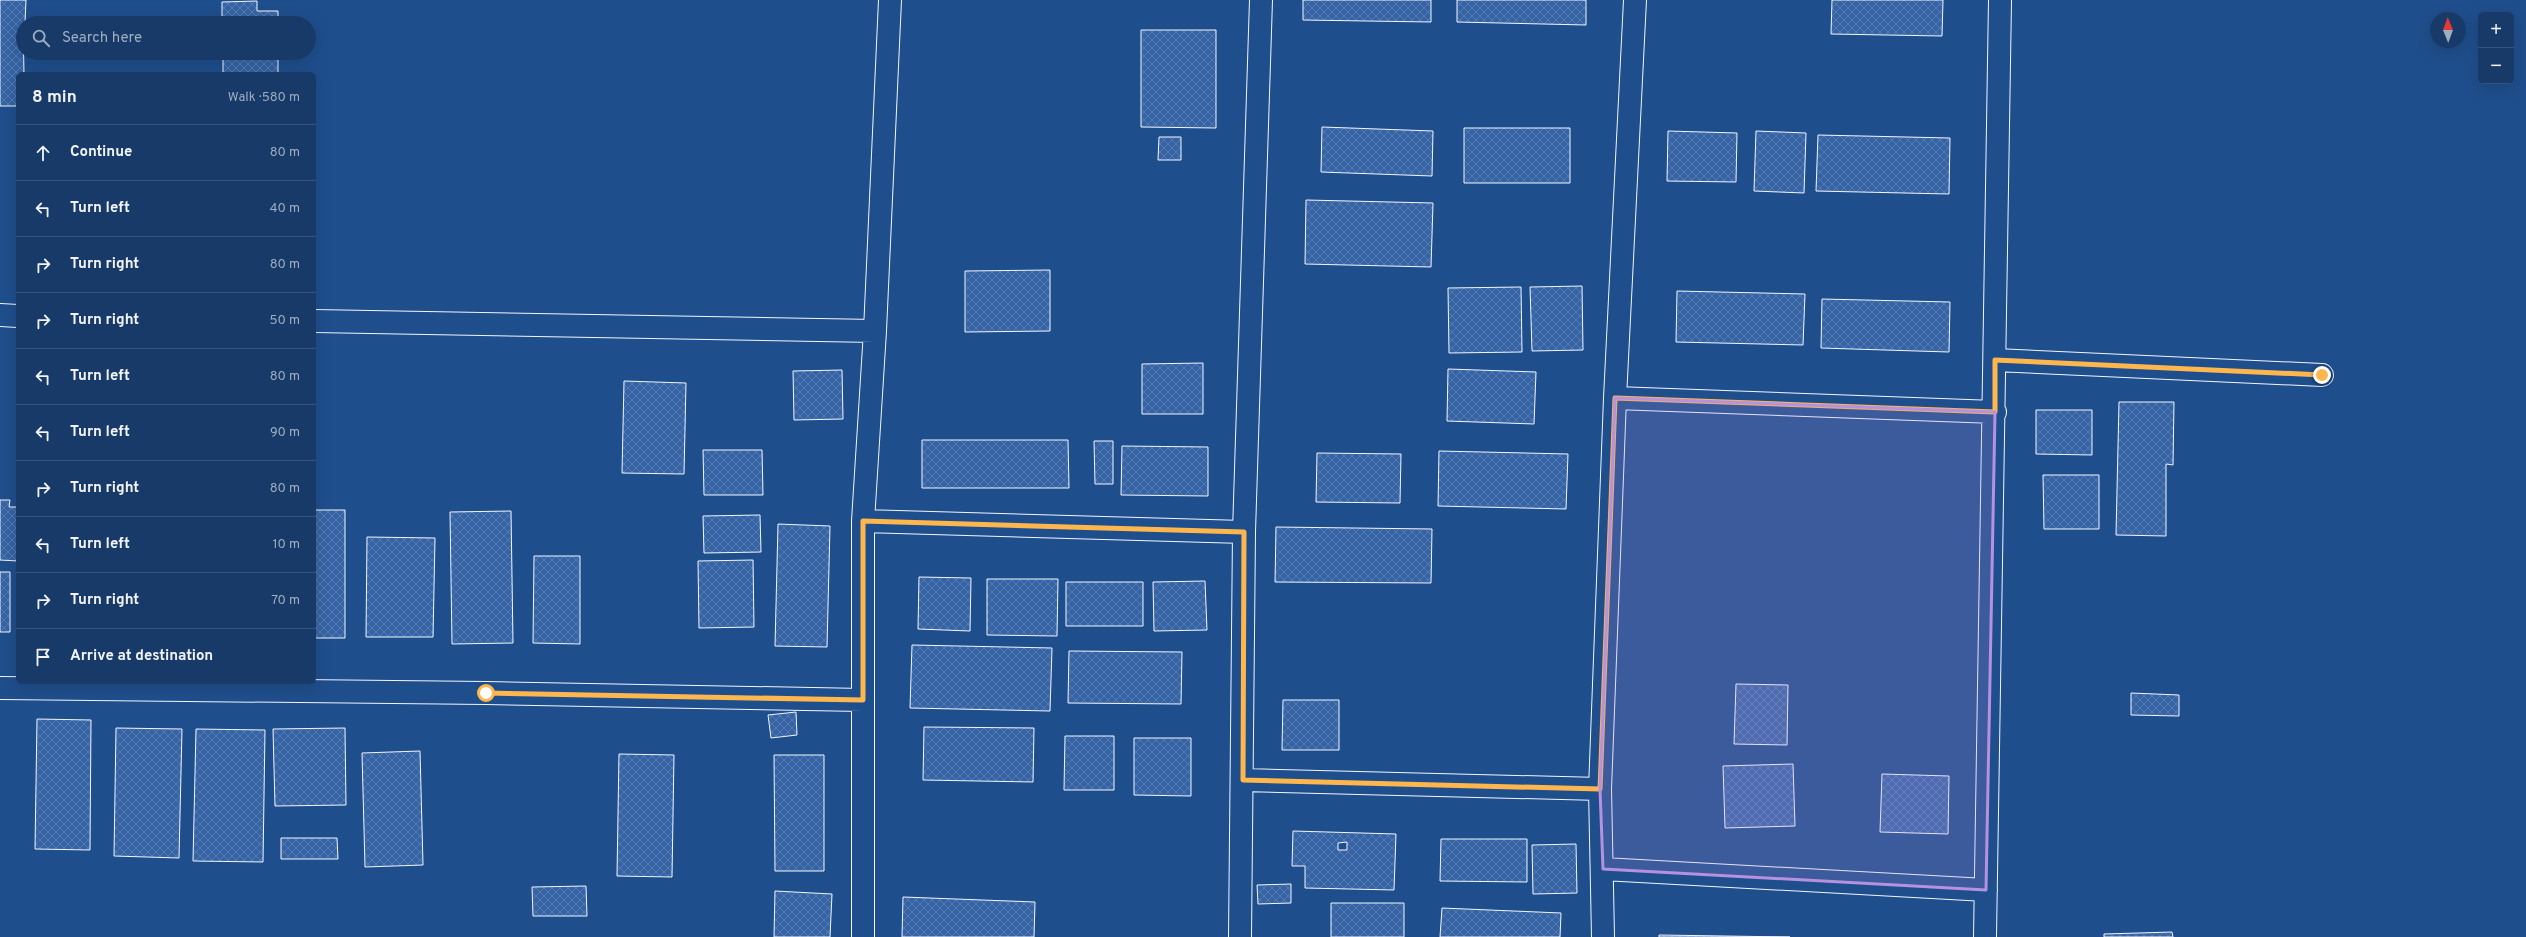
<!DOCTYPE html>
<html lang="en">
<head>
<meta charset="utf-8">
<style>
	body { margin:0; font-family:Overpass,sans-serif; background:#244571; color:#f1f3f6 }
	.controls { position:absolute; right:12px; top:12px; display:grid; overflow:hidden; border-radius:6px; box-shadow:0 4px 16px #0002 }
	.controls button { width:36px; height:36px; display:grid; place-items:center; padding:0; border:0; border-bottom:1px solid #36547d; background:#173a69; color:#f1f3f6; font:20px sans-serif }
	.compass { position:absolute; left:2430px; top:12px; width:36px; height:36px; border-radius:50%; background:#173a69; box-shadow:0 4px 16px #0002; rotate:359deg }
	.stop { position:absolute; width:12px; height:12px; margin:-9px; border:3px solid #ffb74d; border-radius:50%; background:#fff }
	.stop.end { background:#ffb74d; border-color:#fff; box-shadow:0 1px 4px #0008 }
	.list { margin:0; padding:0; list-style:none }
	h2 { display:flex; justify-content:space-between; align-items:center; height:52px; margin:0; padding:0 16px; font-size:17px }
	h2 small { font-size:13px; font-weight:400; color:#9eadc0 }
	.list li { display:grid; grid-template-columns:26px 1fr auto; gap:12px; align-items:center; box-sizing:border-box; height:56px; padding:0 16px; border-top:1px solid #36547d }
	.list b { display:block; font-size:15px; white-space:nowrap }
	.list em { font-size:13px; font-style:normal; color:#9eadc0 }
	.icon { flex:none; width:22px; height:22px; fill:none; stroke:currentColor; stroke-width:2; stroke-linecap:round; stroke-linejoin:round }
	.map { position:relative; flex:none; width:2526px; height:937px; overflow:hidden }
	.search { position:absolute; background:#173a69; box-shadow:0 4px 16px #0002; left:16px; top:16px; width:300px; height:44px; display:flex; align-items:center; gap:10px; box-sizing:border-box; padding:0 14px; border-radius:22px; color:#9eadc0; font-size:15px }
	.panel { position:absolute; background:#173a69; box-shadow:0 4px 16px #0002; left:16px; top:72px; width:300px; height:612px; border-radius:6px }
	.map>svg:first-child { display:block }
	.building { fill:url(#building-cross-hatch); stroke:#f2f6ff; fill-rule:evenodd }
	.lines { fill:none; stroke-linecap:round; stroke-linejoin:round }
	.minor-casing { stroke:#f2f6ff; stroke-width:24 }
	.minor { stroke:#1f4e8c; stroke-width:22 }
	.route { stroke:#ffb74d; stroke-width:5 }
	.marked { fill:#b691df; fill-opacity:0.2; stroke:#b691df; stroke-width:3; stroke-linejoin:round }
</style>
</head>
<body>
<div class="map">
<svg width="2526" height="937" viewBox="0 0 2526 937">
	<defs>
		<pattern id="building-cross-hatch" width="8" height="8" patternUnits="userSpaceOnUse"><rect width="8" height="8" fill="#3563a3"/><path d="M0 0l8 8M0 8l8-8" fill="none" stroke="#537ab1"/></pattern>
	</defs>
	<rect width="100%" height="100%" fill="#1f4e8c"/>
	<path class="building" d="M0 0H26L25 23H23L24 74H18V106H0Z
		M1303 0H1431V22L1303 20Z
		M1457 0H1586V25L1457 22Z
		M1832 0H1943L1942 36 1831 34Z
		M257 1V11H278V23H222V2Z
		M1141 30H1216V128L1141 127Z
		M223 53H278V74H223Z
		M1322 127 1433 131 1432 176 1321 172Z
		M1464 128H1570V183H1464Z
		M1668 131 1737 133 1736 182 1667 181Z
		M1756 131 1806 133 1804 193 1754 191Z
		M1818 135 1950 138 1949 194 1816 191Z
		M1159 137H1181V160H1158Z
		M1306 200 1433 203 1431 267 1305 264Z
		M1050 270V331L965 332V271Z
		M1582 286 1583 350 1532 351 1530 287Z
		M1521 287 1522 352 1449 353 1448 288Z
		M1677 291 1805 294 1803 345 1676 342Z
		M1822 299 1950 302 1949 352 1821 348Z
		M1203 363V414H1142V364Z
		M1448 369 1536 372 1534 424 1447 421Z
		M842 370 843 419 794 420 793 371Z
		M624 381 686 383 684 474 622 473Z
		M2119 402H2174L2173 465 2166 464V536L2116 535Z
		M2036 410H2092V455L2036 454Z
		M922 440H1068L1069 488H922Z
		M1094 441H1113V484H1095Z
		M1122 446 1208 447V496L1121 495Z
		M703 450H762L763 495H704Z
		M1439 451 1568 454 1566 509 1438 506Z
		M1317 453 1401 454 1400 503 1316 502Z
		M2043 475H2099V529H2044Z
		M0 500H10L9 507H18V561L0 560Z
		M314 510H345V638H314Z
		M511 511 513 643 452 644 450 512Z
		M760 515 761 552 704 553 703 516Z
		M778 524 830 526 827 647 775 646Z
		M1276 527 1432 529 1431 583 1275 582Z
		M367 537 435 538 433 637H366Z
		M534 556H580V644L533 643Z
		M753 560 754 627 699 628 698 561Z
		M0 572H10V632H0Z
		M919 577 971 578 970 631 918 629Z
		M987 579H1058L1057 636 987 635Z
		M1205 581 1207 630 1154 631 1153 582Z
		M1066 582H1143V626H1066Z
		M912 645 1052 648 1050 711 910 708Z
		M1069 651 1182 652 1181 704 1068 703Z
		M1736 684 1788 685 1787 745 1734 744Z
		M2131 693 2179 695V716L2131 715Z
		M1283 700H1339V750H1282Z
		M796 712 797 735 771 738 768 715Z
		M37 719 91 720 90 850 35 849Z
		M924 727 1034 728 1033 782 923 780Z
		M116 728 182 729 179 858 114 856Z
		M345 728 346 805 275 806 273 729Z
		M196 729 265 730 263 862 193 861Z
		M1065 736H1114V790H1064Z
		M1134 738H1191V796L1134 795Z
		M420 751 423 865 365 867 362 753Z
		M619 754 674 755 672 877 617 876Z
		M774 755H824V871H775Z
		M1793 764 1795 826 1725 828 1723 766Z
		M1882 774 1949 776 1948 834 1880 832Z
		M1293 831 1396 834 1394 890 1305 888V866H1292ZM1347 842V850H1338V843Z
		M281 838H337L338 859H281Z
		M1441 839H1527V882L1440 881Z
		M1576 844 1577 893 1533 894 1532 845Z
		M1291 884V903L1258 904 1257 885Z
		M586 886 587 916H533L532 887Z
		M775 891 832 894 830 937H774Z
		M903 897 1035 902 1034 937H902Z
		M1331 903H1404V937H1331Z
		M1442 908 1561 913 1560 937H1440Z
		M2172 932 2173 937H2104V934Z
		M1659 935 1790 937H1659Z"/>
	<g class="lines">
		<g class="minor-casing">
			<path id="minor" d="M0 315 18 316
				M314 321 875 331
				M1995 360 2322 375
				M1615 398 1995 412
				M863 521 1244 532
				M0 688 486 693 863 700
				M1243 780 1600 789
				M1603 869 1986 890
				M863 937V521L875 331 890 0
				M1240 937 1244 532 1261 0
				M1603 937 1600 789 1615 398 1635 0
				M1985 937 2000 0"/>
		</g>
		<use href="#minor" class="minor"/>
	</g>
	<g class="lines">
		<path class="route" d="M486 693 863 700V521L1244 532 1243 780 1600 789 1615 398 1995 412V360L2322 375"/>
	</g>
	<path class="marked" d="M1615 398 1995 412 1986 890 1603 869 1600 789Z"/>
</svg>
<div class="controls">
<button>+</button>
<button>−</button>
</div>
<svg class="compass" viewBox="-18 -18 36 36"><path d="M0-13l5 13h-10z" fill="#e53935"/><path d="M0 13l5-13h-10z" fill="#9eadc0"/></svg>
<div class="stop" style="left:486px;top:693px"></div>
<div class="stop end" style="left:2322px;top:375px"></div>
<div class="search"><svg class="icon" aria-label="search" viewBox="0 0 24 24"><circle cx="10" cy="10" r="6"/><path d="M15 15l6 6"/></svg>Search here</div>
<section class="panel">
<h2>8 min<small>Walk · 580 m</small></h2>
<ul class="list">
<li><svg class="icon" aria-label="ahead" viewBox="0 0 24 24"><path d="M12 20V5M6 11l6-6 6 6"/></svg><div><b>Continue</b></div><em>80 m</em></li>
<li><svg class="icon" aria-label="left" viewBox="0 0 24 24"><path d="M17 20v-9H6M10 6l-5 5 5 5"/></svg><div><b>Turn left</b></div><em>40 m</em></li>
<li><svg class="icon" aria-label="right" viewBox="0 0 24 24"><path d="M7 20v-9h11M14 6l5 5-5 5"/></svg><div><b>Turn right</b></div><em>80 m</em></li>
<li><svg class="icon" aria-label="right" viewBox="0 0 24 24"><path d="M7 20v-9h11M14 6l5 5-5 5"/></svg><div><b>Turn right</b></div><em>50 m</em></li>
<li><svg class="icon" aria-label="left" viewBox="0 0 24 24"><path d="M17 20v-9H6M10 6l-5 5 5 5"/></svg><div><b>Turn left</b></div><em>80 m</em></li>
<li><svg class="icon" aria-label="left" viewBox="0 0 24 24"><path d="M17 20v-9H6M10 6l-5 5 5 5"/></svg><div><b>Turn left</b></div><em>90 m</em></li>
<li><svg class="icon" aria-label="right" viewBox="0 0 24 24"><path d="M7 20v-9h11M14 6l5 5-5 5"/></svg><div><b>Turn right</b></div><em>80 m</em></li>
<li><svg class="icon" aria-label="left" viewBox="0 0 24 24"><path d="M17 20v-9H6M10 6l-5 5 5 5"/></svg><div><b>Turn left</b></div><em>10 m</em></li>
<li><svg class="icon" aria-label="right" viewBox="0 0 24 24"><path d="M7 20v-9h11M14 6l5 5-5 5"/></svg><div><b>Turn right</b></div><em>70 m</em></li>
<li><svg class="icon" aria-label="arrive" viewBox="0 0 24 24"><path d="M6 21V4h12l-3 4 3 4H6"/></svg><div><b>Arrive at destination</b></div></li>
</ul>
</section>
</div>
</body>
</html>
